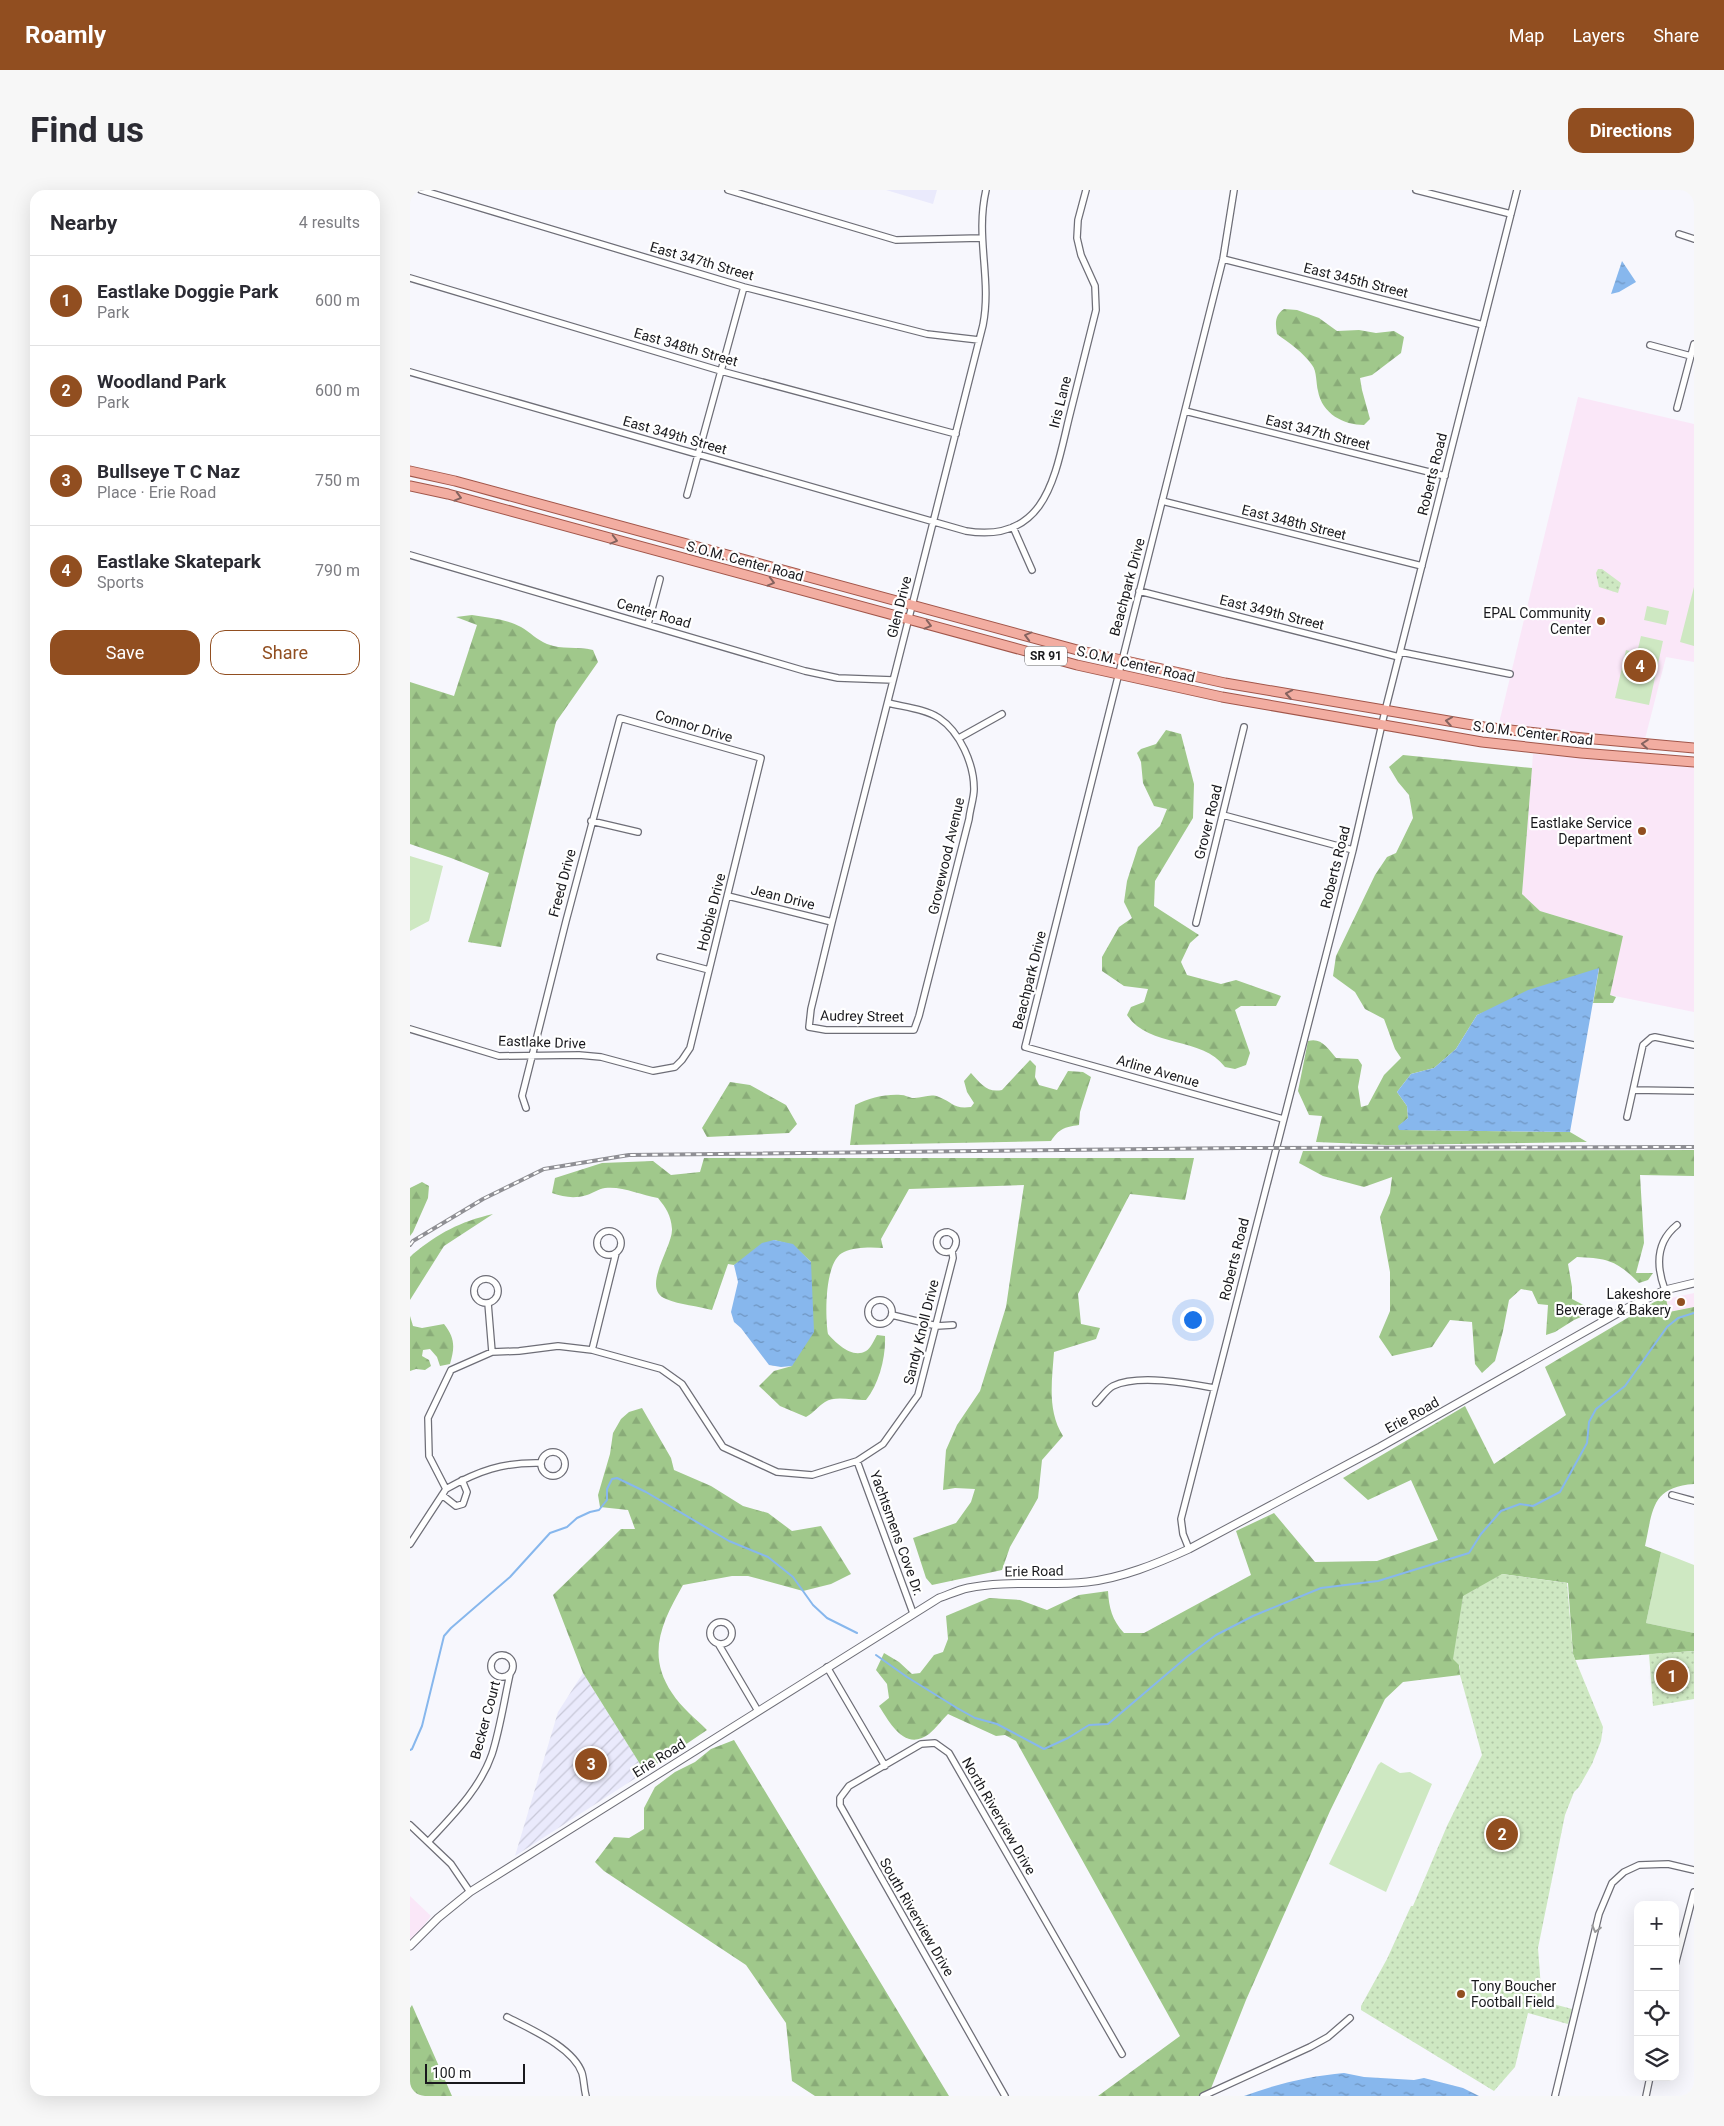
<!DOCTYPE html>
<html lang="en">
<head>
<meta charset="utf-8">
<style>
	body { margin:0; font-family:Roboto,sans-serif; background:#f7f7f7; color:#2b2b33 }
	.controls { position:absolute; right:15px; bottom:15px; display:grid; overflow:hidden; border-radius:10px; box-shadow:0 5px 20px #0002 }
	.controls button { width:45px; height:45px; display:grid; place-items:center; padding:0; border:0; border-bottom:1px solid #e1e1e2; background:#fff; color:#2b2b33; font:25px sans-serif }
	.scale { position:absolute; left:15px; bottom:12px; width:100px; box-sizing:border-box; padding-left:5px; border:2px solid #19191d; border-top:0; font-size:14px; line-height:18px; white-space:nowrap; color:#19191d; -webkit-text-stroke:4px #fff; paint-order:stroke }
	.you { position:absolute; left:782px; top:1129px; width:18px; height:18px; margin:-12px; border:4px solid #fff; border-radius:50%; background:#1a73e8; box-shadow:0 0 0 8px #1a73e833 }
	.badge { display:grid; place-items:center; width:32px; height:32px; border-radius:50%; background:#914e20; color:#fff; font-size:16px; font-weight:700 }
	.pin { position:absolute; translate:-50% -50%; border:2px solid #fff; box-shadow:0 1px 5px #0006 }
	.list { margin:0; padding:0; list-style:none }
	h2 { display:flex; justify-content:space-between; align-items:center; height:65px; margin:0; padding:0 20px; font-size:21px }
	h2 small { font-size:16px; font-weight:400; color:#7c7c81 }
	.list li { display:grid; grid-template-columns:32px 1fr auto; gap:15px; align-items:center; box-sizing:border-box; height:90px; padding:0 20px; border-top:1px solid #e1e1e2 }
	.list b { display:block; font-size:19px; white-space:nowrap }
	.list p { margin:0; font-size:16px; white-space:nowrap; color:#7c7c81 }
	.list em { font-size:16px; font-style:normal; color:#7c7c81 }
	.actions { display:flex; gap:10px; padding:15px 20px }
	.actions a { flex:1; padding:11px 0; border:1px solid #914e20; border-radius:15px; text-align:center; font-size:18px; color:#914e20 }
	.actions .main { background:#914e20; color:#fff }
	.icon { flex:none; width:28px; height:28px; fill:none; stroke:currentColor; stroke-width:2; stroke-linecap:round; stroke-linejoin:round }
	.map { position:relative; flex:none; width:1284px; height:1906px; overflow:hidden; border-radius:15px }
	header { display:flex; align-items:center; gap:30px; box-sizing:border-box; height:70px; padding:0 25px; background:#914e20; color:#fff }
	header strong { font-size:24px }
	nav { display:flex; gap:28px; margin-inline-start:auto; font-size:18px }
	.intro { display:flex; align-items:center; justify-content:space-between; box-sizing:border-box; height:120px; padding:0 30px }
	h1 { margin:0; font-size:35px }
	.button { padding:12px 22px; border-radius:15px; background:#914e20; color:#fff; font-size:18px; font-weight:700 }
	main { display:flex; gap:30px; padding:0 30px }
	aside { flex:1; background:#fff; border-radius:15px; box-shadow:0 5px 20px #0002 }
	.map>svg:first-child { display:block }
	.commercial { fill:#fae7f8 }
	.industrial { fill:url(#industrial-furrows) }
	.built { fill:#eaeafc }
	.green { fill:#cee8c2 }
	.forest { fill:url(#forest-firs) }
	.park { fill:url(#park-dots) }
	.water { fill:url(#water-ripples) }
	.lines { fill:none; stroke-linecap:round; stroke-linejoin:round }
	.stream { stroke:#87b7ed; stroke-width:2 }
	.minor-casing { stroke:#6e6e77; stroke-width:8 }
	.tertiary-casing { stroke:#6e6e77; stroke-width:9 }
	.primary-casing { stroke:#a1564a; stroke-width:11 }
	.minor { stroke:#fff; stroke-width:5.5 }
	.tertiary { stroke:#fff; stroke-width:7 }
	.primary { stroke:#f2ada1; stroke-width:9 }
	.rail-casing { stroke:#8f8f94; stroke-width:4 }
	.rail { stroke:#fff; stroke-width:2; stroke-dasharray:5.5; stroke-linecap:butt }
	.oneway { stroke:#86635f }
	.oneway2 { stroke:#989899 }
	.poi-dot { fill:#914e20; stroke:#fff; stroke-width:2 }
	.labels { text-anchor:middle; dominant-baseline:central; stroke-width:4.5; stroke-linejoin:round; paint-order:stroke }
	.shield { fill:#fff; stroke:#5e5e61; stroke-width:1 }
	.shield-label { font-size:12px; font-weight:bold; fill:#19191d }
	.street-label { font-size:14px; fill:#19191d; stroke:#fff }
	.poi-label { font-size:14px; fill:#19191d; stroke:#fff; text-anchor:end }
</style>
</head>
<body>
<header>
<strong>Roamly</strong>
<nav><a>Map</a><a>Layers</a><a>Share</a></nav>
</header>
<div class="intro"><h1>Find us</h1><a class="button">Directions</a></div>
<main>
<aside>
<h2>Nearby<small>4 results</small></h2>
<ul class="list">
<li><span class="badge">1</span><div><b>Eastlake Doggie Park</b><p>Park</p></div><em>600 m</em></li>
<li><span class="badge">2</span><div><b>Woodland Park</b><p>Park</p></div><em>600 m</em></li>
<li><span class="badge">3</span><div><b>Bullseye T C Naz</b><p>Place · Erie Road</p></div><em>750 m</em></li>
<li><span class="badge">4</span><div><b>Eastlake Skatepark</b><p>Sports</p></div><em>790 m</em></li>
</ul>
<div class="actions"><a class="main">Save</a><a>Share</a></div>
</aside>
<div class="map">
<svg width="1284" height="1906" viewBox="0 0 1284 1906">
	<defs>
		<pattern id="industrial-furrows" width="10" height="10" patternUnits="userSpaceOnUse" patternTransform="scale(1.25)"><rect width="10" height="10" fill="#eaeafc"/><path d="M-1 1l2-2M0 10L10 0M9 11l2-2" fill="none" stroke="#c8c8d8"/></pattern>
		<pattern id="forest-firs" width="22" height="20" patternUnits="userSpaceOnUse" patternTransform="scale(1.25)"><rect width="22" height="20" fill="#a0c88b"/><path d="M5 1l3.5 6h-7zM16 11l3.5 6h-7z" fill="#89ab78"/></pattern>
		<pattern id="park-dots" width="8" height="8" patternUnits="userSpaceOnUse" patternTransform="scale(1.25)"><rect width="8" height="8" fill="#cee8c2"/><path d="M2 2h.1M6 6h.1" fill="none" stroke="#b0c6a6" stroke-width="1.8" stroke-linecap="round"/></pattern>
		<pattern id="water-ripples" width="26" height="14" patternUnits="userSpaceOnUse" patternTransform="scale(1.25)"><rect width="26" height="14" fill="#87b7ed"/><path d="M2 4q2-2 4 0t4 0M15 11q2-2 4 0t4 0" fill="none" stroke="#6e94bf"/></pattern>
	</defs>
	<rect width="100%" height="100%" fill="#f7f7fd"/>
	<path class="commercial" d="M1168 207 1284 234V472L1256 467 1235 549 1089 533Z
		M1123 564 1284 575V822L1200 805 1213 746 1130 721 1112 704Z
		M1284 1103V1117L1258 1122 1256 1109Z
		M0 1706 21 1726 0 1754Z"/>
	<path class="industrial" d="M173 1483 235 1582 105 1666 148 1522Z"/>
	<path class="built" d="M476 0H527L523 14Z"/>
	<path class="green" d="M1284 397V456L1270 452Z
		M1237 416 1259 421 1256 435 1234 430Z
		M1231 446 1253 451 1239 515 1205 508 1216 460 1227 463Z
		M0 666 33 676 19 731 0 741Z
		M1251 1362 1284 1375V1443L1236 1433Z
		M971 1572 990 1583 1000 1582 1022 1594 976 1702 919 1674 968 1575Z"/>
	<path class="forest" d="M874 119 887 120 909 128 927 141 949 140 966 143 984 141 994 147 991 163 962 185 950 188 952 200 960 229 954 235C934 235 912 224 908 201 906 194 907 181 902 175 893 162 879 153 867 144 865 133 865 125 874 119Z
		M62 425C79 428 96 429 111 437 120 442 127 450 137 454 152 460 167 456 183 460L188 472 146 532 91 757 58 752 79 683 41 668 0 654V492L44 506 67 435 46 427Z
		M756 540 771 544 784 594 783 628 745 691 744 716 789 745 780 753 771 772 777 785 811 794 826 790 871 806 866 816H831L825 820 840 863 836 875 825 879 815 877C792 846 738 858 717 825L721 817 734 812 738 799 714 796 692 781V767L709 737 722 728 714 712 717 691 728 657 750 636 757 619 744 616 733 593 731 572 727 563 731 559 746 554Z
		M993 565 1122 578 1112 704 1130 721 1213 746 1200 805 1206 807 1203 813H1183L1189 779 1067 825 1046 859 1024 878 1001 884 987 902 997 916 998 928 989 936V940L1160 942 1177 952 977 955 906 952 912 926 899 925 888 901 898 851C911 847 918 858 926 868L948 869 952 875 948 897 951 917 958 915 974 885 991 868 985 859 974 829 955 819 945 802 923 786 926 766 965 685 977 667 986 663 1003 628 999 605 988 592 979 577Z
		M620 870 626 876 625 887 629 895 647 900 658 881 673 882 681 887 670 922 669 935C654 937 649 939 641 951L440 955 445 915C459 908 475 904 491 905 495 905 498 907 502 908 512 909 519 903 529 907 544 913 543 919 561 917L564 913 557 902 554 891 561 883C571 894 577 903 592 900Z
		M320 892 340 895 376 915 387 934 379 943 297 947 292 938Z
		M1284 960V986L1230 985 1234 1053 1226 1083H1243L1238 1090 1229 1093C1207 1071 1198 1068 1167 1067L1158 1074 1162 1097V1109L1185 1121 1164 1130 1145 1142 1136 1145 1138 1115 1128 1114 1122 1101 1111 1099 1099 1110 1093 1141 1085 1171 1072 1183 1065 1174 1062 1132 1040 1130 1022 1157 982 1166 969 1147 980 1121V1082L970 1027 980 1003 982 987 954 997 913 986 889 973 893 961Z
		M294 968H784L775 1010 720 1004 668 1104 671 1134 690 1138 686 1149 644 1162C642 1191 637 1221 653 1246L632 1270 628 1308 600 1357 592 1380 522 1395 516 1388 503 1348 546 1333 561 1312 565 1299 545 1298 533 1300 536 1260 547 1235 570 1201 596 1117 614 995 499 999 471 1049 473 1058C461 1057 445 1057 434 1062 414 1070 415 1127 418 1144 426 1153 442 1169 456 1161 461 1158 464 1150 467 1145L475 1146C476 1167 469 1194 456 1210 444 1211 426 1205 415 1212 408 1216 404 1223 396 1227L370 1216 349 1196 364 1181 382 1176 401 1072 383 1055 364 1050 324 1075 318 1074 302 1120C288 1116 270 1115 256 1109 230 1099 263 1057 262 1039 261 1025 256 1018 248 1008 230 1005 213 996 195 998 188 999 183 1003 177 1005 164 1009 154 1007 142 1003L145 988 192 973 243 971 261 985 290 982Z
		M12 992 19 996 18 1008 3 1042 0 1046V998Z
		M83 1024 34 1056 0 1110V1067L3 1064C29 1043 49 1032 83 1024Z
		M1256 1109 1259 1122 1284 1117V1294C1241 1297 1243 1320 1235 1356L1251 1362 1236 1433 1284 1443V1461L1165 1470 1163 1464 1158 1393 1092 1384 1049 1473 1050 1485 993 1492 975 1509 920 1621 836 1810 798 1906H688L770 1846 606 1551 595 1545 586 1546 538 1524C532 1530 526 1538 519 1544 495 1562 480 1533 469 1516L479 1508 477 1494 466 1480 474 1463 489 1472 502 1484 510 1483 524 1465 533 1462 538 1449 536 1426 579 1408 610 1410 637 1420 669 1405 698 1401C699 1418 702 1430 714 1443H734L841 1385 826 1341 864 1323 905 1372 967 1371 1028 1350 1001 1290 958 1310 933 1288 1055 1216 1084 1274 1156 1225 1135 1177 1246 1111Z
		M0 1126 3 1136 12 1138 34 1134C45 1148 45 1157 40 1174L30 1176 27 1167 20 1159 13 1160 12 1166 19 1170 21 1176 15 1180 6 1179 0 1181Z
		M232 1218 261 1268 264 1280 301 1296 333 1316 358 1323 382 1341 411 1336 441 1384 421 1394 393 1401 338 1386H322L273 1395C252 1432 236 1464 262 1503 271 1517 286 1529 297 1540L235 1582 173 1483 143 1405 211 1339H225L218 1320 190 1317 188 1305 200 1264 203 1243 211 1229 219 1222Z
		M324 1550 539 1906H405L382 1891 376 1833 336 1775 194 1681 185 1672 204 1647 219 1648 234 1639V1618L245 1597 265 1582 285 1572 301 1559Z
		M2 1815 42 1906H0V1818Z"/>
	<path class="park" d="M1188 379H1192L1211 393 1208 403 1189 397 1186 383Z
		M1092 1384 1157 1393 1163 1464 1193 1537 1191 1551 1182 1574 1169 1597 1164 1602 1155 1625 1128 1758 1132 1811 1162 1819 1158 1834 1118 1823 1105 1877 1084 1901 951 1820V1816L977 1769 1001 1716H1003L1037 1636 1072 1565 1050 1485V1476L1043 1469 1053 1406Z
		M1284 1461V1509L1243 1516 1239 1464Z"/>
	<path class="water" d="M1212 71 1226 92 1209 102 1201 104Z
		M1189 778 1160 942 989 940 988 936 998 928 997 916 987 902 1001 884 1024 878 1046 859 1067 825 1118 800Z
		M364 1050 383 1054 401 1072 404 1142 382 1176 371 1177 359 1175 331 1138 324 1132 321 1122 328 1092 324 1075 352 1053Z
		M934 1883 954 1887 1004 1890 1014 1888 1053 1898 1069 1906H834C866 1894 900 1886 934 1883Z"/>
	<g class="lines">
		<path class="stream" d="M466 1465 497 1487 547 1518 565 1528 587 1534 634 1559 658 1548 679 1535 698 1534 778 1466 806 1445 843 1426 911 1398 968 1391 1059 1363 1071 1344 1091 1321 1110 1314 1123 1316 1150 1302 1177 1253 1179 1232 1186 1219 1215 1196 1257 1137 1268 1128 1284 1123
			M0 1560 2 1559 12 1536 34 1446 41 1438 100 1387 140 1343 157 1337 167 1328 180 1322 189 1320 197 1310V1299L202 1289 207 1288 236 1302 319 1351 358 1367 383 1387 403 1415 417 1428 447 1443"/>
		<g class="minor-casing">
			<path id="minor" d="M11 0 334 97 517 144 569 150
				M318 0 486 50 571 48
				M824 0 813 69 615 857 873 929
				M1006 0 1101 24
				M1269 44 1284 49
				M813 69 1073 135
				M0 88 311 181 546 244
				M1240 155 1281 166
				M0 182 556 341C636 354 645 286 659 228 668 192 677 156 686 120L685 96 671 65 667 48 668 30 676 0
				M1267 218 1284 154
				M775 221 1035 286
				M277 305 334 97
				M752 311 1012 376
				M603 337 622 380
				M0 365 395 481 428 488 483 490
				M729 401 989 467
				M238 434 250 389
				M991 462 1100 484
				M478 513C494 517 515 519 529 528 550 542 564 574 564 599 564 608 560 619 559 629L509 826 504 840H416L399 837 401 819 422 732 573 135C582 88 565 48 576 0
				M549 548 592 524
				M813 625 943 660
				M181 631 228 642
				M318 706 422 732
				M786 733 834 537
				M250 767 299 780
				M0 839 89 866 169 865 191 867 243 881 265 877 272 870 280 858 351 568 210 528 156 731 112 906 116 918
				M1223 900 1284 901
				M1217 927 1233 855 1241 848 1245 847 1284 855
				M187 1053a12 12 0 1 1 24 0a12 12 0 1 1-24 0Z
				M64 1101a12 12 0 1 1 24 0a12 12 0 1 1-24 0Z
				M1255 1100C1246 1076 1246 1052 1267 1035
				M458 1122a12 12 0 1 1 24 0a12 12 0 1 1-24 0Z
				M78 1113 82 1162
				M482 1125 527 1136 543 1135
				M182 1160 206 1063
				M686 1213C691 1208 697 1199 703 1196 728 1184 777 1193 804 1198
				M131 1274a12 12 0 1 1 24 0a12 12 0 1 1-24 0Z
				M447 1271 503 1423
				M36 1299C68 1281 93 1272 131 1273
				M32 1305 46 1316 53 1314 57 1302 52 1290
				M1262 1305 1284 1311
				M0 1354 36 1299 19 1266 18 1228 41 1180 82 1162 109 1161 148 1156 182 1160 251 1179 272 1194 313 1257 367 1282 402 1285 447 1271 473 1254 508 1205 543 1068 542 1061C548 1054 548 1045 538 1042 520 1042 525 1068 542 1061
				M779 1359 773 1344 771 1329 943 660 975 521 1107 0
				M300 1443a11 11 0 1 1 22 0a11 11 0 1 1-22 0Z
				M309 1455 348 1521
				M81 1476a11 11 0 1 1 22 0a11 11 0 1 1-22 0Z
				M417 1477 475 1576
				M0 1635 41 1674 60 1702
				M18 1652C42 1626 70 1599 82 1564 90 1539 94 1511 100 1484
				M1265 1775 1284 1702
				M97 1827C120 1839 163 1857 172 1883 174 1890 174 1899 176 1906
				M595 1906 430 1615V1608L439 1596 511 1554 525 1553 539 1563 712 1864
				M793 1906 900 1857 918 1847 940 1828
				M1145 1906 1189 1724 1202 1693 1214 1682 1229 1675 1258 1674 1284 1680
				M1236 1906 1240 1887"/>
		</g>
		<g class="tertiary-casing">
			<path id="tertiary" d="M0 1756 28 1728 60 1702 529 1408C538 1405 548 1400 558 1398 597 1390 637 1396 677 1392 712 1388 746 1374 779 1359L970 1257 1215 1119 1255 1100 1284 1093"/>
		</g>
		<g class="primary-casing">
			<path id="primary" d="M0 281 45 291 671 461 815 493 1074 537 1173 548 1284 558
				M0 296 38 304 667 475 812 507 1072 552 1171 563 1284 572"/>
		</g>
		<use href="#minor" class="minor"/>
		<use href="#tertiary" class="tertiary"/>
		<use href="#primary" class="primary"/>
		<g class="rail-casing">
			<path id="rail" d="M0 1055 3 1051 73 1009 134 979 219 965 832 958 1284 957"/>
		</g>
		<use href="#rail" class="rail"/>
	</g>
	<defs><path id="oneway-chevron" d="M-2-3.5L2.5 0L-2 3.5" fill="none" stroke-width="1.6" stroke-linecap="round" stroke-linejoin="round" transform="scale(1.25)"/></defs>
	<g class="oneway">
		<use href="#oneway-chevron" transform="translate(48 307) rotate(15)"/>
		<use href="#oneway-chevron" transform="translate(204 350) rotate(15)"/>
		<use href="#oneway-chevron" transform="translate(361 392) rotate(15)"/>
		<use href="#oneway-chevron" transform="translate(518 435) rotate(15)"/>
		<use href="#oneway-chevron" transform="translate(618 446) rotate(-165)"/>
		<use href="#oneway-chevron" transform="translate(879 504) rotate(-170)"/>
		<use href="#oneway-chevron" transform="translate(1039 531) rotate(-171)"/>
		<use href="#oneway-chevron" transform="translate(1235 554) rotate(-175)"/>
	</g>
	<use class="oneway2" href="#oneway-chevron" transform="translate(1186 1739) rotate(104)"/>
	<g class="poi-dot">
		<circle cx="1191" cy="431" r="5"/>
		<circle cx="1232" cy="641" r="5"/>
		<circle cx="1271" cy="1112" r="5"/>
		<circle cx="1051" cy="1804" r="5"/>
	</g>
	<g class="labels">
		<rect class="shield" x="615" y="456.5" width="42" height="19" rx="4"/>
		<g class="shield-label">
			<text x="636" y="466">SR 91</text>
		</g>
		<g class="street-label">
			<text transform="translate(292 71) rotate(16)">East 347th Street</text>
			<text transform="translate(946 90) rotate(14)">East 345th Street</text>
			<text transform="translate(276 157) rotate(16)">East 348th Street</text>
			<text transform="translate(650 212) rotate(-76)">Iris Lane</text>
			<text transform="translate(908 242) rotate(14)">East 347th Street</text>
			<text transform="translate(265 245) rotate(16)">East 349th Street</text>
			<text transform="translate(1022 284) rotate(-76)">Roberts Road</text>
			<text transform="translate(884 332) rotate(14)">East 348th Street</text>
			<text transform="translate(335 371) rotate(15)">S.O.M. Center Road</text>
			<text transform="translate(717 397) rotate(-75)">Beachpark Drive</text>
			<text transform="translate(489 417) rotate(-76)">Glen Drive</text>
			<text transform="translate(862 422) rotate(14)">East 349th Street</text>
			<text transform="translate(244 423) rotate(16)">Center Road</text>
			<text transform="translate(726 474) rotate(13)">S.O.M. Center Road</text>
			<text transform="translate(284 536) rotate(17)">Connor Drive</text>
			<text transform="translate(1123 543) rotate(7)">S.O.M. Center Road</text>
			<text transform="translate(798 632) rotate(-76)">Grover Road</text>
			<text transform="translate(536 666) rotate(-77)">Grovewood Avenue</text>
			<text transform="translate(925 677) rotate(-76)">Roberts Road</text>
			<text transform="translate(152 693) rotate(-75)">Freed Drive</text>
			<text transform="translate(373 707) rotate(14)">Jean Drive</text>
			<text transform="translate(301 722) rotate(-76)">Hobbie Drive</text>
			<text transform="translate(619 790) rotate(-76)">Beachpark Drive</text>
			<text transform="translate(452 826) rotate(1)">Audrey Street</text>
			<text transform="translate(132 852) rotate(2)">Eastlake Drive</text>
			<text transform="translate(748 881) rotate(16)">Arline Avenue</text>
			<text transform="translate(824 1069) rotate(-76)">Roberts Road</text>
			<text transform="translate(511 1142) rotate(-76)">Sandy Knoll Drive</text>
			<text transform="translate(1002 1225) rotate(-29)">Erie Road</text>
			<text transform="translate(487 1343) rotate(70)">Yachtsmens Cove Dr.</text>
			<text transform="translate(624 1381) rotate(-1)">Erie Road</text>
			<text transform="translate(75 1530) rotate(-75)">Becker Court</text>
			<text transform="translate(249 1568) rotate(-32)">Erie Road</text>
			<text transform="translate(589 1626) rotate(60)">North Riverview Drive</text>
			<text transform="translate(507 1727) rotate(60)">South Riverview Drive</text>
		</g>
		<g class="poi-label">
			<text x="1181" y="423">EPAL Community<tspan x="1181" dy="16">Center</tspan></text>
			<text x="1222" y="633">Eastlake Service<tspan x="1222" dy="16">Department</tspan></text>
			<text x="1261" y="1104">Lakeshore<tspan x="1261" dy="16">Beverage &amp; Bakery</tspan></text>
			<text x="1061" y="1796" text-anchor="start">Tony Boucher<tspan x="1061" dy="16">Football Field</tspan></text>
		</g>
	</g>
</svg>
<div class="controls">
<button>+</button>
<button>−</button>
<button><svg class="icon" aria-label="locate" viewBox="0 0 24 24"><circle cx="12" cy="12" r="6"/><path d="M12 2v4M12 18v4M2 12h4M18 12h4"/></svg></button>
<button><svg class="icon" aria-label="layers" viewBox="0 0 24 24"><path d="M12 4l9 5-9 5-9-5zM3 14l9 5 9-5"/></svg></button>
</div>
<div class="scale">100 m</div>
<div class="you"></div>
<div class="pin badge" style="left:1262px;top:1486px">1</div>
<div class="pin badge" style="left:1092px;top:1644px">2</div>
<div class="pin badge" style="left:181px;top:1574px">3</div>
<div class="pin badge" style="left:1230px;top:476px">4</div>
</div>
</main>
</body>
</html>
